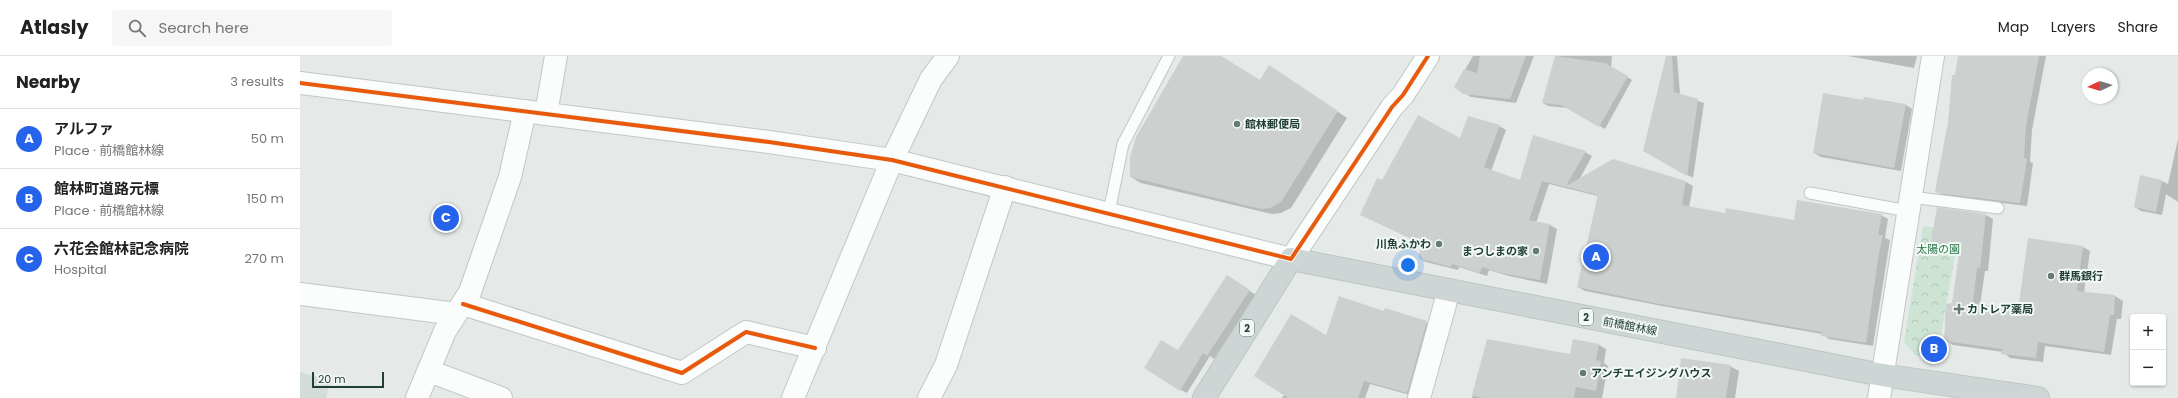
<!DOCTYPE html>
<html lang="en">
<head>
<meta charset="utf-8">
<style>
	body { margin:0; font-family:Poppins,"Noto Sans JP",sans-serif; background:#f6f6f6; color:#222 }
	.controls { position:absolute; right:12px; bottom:12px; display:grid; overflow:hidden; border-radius:4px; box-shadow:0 1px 3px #0004 }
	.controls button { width:36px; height:36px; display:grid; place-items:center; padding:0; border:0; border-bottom:1px solid #e0e0e0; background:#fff; color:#222; font:20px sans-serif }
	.compass { position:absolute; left:1782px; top:12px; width:36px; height:36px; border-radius:50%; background:#fff; box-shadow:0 1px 3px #0004; rotate:266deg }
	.scale { position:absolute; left:12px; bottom:10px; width:72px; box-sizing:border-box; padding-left:4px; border:2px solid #213f37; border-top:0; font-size:11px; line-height:14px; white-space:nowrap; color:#213f37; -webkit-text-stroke:3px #f3f9f6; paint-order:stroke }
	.you { position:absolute; left:1108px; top:209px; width:14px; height:14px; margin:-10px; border:3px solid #fff; border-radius:50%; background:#1a73e8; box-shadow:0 0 0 6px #1a73e833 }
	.badge { display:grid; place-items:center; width:26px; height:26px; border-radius:50%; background:#2563eb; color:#fff; font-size:13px; font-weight:700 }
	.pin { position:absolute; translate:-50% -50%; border:2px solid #fff; box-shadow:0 1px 4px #0006 }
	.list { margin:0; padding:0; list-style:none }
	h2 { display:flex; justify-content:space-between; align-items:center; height:52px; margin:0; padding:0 16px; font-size:17px }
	h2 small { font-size:13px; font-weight:400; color:#767676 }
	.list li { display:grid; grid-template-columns:26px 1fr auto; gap:12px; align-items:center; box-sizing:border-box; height:60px; padding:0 16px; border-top:1px solid #e0e0e0 }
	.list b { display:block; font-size:15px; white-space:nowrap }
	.list p { margin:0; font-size:13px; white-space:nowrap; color:#767676 }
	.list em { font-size:13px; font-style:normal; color:#767676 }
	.icon { flex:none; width:22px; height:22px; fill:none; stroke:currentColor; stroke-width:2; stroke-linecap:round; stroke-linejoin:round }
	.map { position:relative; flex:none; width:1878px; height:342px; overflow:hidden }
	header { display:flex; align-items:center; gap:24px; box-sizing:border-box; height:56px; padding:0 20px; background:#fff; border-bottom:1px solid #e0e0e0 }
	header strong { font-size:19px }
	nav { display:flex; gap:22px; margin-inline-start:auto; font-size:14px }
	.search { width:280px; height:36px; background:#f6f6f6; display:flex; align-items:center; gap:10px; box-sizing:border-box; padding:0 14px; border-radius:4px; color:#767676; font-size:15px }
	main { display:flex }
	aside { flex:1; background:#fff }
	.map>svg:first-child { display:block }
	.built { fill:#d2dcd8 }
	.park { fill:url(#park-crowns) }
	.shadow { fill:#0003 }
	.building { fill:#ccd1cf }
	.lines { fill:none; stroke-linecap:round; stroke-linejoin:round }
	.service-casing { stroke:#c2c7c5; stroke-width:13 }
	.minor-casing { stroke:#c2c7c5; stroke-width:24 }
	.tertiary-casing { stroke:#c2c7c5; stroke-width:24 }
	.primary-casing { stroke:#bcc6c4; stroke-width:24 }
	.service { stroke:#fbfcfc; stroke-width:11 }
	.minor { stroke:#fbfcfc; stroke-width:22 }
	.tertiary { stroke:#fbfcfc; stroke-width:22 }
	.primary { stroke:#cdd6d4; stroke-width:22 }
	.cycleway-casing { stroke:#f3f9f6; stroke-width:6 }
	.cycleway { stroke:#e8590c; stroke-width:4 }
	.poi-dot { fill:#667b75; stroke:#f3f9f6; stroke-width:1.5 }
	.labels { text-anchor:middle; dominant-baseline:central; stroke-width:4; stroke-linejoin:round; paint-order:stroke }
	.shield { fill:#f3f9f6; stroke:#607770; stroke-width:1 }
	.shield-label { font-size:10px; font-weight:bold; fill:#213f37 }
	.poi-label { font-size:11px; font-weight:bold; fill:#213f37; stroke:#f3f9f6; text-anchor:start }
	.park-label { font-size:11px; fill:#297748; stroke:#f3f9f6 }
	.street-label { font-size:11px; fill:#213f37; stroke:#f3f9f6 }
</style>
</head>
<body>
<header>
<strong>Atlasly</strong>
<div class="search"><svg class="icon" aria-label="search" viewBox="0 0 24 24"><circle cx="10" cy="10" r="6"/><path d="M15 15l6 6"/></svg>Search here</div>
<nav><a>Map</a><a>Layers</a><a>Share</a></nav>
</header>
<main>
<aside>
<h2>Nearby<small>3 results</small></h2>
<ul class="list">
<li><span class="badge">A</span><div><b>アルファ</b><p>Place · 前橋館林線</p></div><em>50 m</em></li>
<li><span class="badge">B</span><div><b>館林町道路元標</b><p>Place · 前橋館林線</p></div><em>150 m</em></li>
<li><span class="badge">C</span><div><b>六花会館林記念病院</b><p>Hospital</p></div><em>270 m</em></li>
</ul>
</aside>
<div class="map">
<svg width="1878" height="342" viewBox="0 0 1878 342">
	<defs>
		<pattern id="park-crowns" width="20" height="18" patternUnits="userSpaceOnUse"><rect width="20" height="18" fill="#cde4d4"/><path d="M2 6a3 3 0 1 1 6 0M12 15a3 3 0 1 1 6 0" fill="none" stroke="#b0c5b7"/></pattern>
	</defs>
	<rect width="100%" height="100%" fill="#e5eae8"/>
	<path class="built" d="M0 316 30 324 26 342H0Z"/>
	<path class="park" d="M1623 170 1659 175 1637 302 1615 299 1604 286Z"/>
	<path class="shadow" d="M884 0H920L961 25 979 16 1047 62 991 152 981 157 972 158 841 127 831 121Z
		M1173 0H1234L1216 47 1171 41 1155 31Z
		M1256 0H1312L1311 11 1332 24 1305 73 1268 52 1248 50 1243 47Z
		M1367 0H1377L1380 39 1404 47 1393 122 1344 95Z
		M1548 0H1617L1614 12Z
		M1659 0H1746L1732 74 1730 106 1733 107 1727 150 1644 140 1638 136Z
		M1564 45 1606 49 1612 53 1601 115 1521 101 1514 97Z
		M1199 70 1206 74 1191 115 1220 126 1233 81 1285 96 1292 100 1279 124 1386 126 1393 130 1389 151 1426 158 1495 165 1581 159 1588 163 1585 182 1590 184 1573 290 1529 283 1522 278 1362 250 1285 235 1278 231 1298 140 1249 128 1236 167 1250 169 1257 173 1247 228 1209 220 1189 214 1187 220 1159 211 1158 214 1126 206 1119 202 1123 188 1082 125 1160 84Z
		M1878 83V146L1866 138 1862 159 1841 155 1835 151 1862 125 1868 128Z
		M1686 159 1693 163 1688 215H1685L1680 249 1719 255 1783 191 1790 195 1784 237 1815 240 1823 245 1821 263H1817L1811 299 1745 290 1743 306 1710 302 1703 296 1653 289 1645 284 1653 248 1661 194 1640 190 1632 185Z
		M933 224 956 239 914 303 910 300 887 337 881 334 878 295Z
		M1085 253 1133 269 1114 340 1070 328 1065 342H982L1026 281 1084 256Z
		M1188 284 1271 300 1273 285 1299 289 1306 293 1304 307 1308 310 1302 342H1172Z
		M1430 310 1439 315 1435 342H1377Z"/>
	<path class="building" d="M883 0H921L960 24 969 9 1038 55 981 146 970 152 961 153 830 121V101L836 81Z
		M1180 0H1226L1210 43 1163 38 1154 31 1164 13 1177 17Z
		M1255 0 1305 7 1328 20 1299 71 1261 49 1242 47Z
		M1366 0H1372L1374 36 1398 43 1387 120 1343 95Z
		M1658 0H1739L1726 70 1724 102 1727 103 1720 147 1637 137 1635 135 1648 66 1652 19H1655Z
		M1523 37 1563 44 1564 41 1606 48 1594 112 1513 97Z
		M1118 59 1160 82 1168 60 1200 69 1184 111 1220 124 1233 79 1286 95 1266 130 1313 103 1386 125 1382 149 1425 157 1426 152 1494 164 1497 144 1582 158 1578 179H1583L1579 197 1566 287 1521 280 1522 276 1354 247 1277 231 1298 139 1242 125 1229 164 1250 168 1240 224 1201 217 1182 211 1180 217 1152 208 1151 211 1118 202 1122 188 1060 159 1077 122 1082 124Z
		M1840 119 1862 124 1856 156 1834 151Z
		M1637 151 1686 158 1680 212 1677 211 1673 247 1718 254 1728 182 1783 190 1777 235 1815 239 1814 259H1810L1804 296 1738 286 1736 302 1701 298 1702 293 1644 285 1646 248 1652 247 1660 192 1631 186Z
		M927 219 950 234 907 300 903 297 880 335 844 312 861 284 878 294Z
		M1039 240 1084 255 1085 252 1127 265 1107 337 1064 325 1058 342H988L954 320 991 258 1026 279Z
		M1187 283 1270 298 1273 283 1299 288 1296 304 1301 305 1296 335 1276 331 1274 342H1182L1172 339Z
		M1381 302 1431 309 1426 342H1376Z"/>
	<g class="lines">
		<g class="service-casing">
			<path id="service" d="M1510 137 1608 155
				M1611 141 1698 152
				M809 156 823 88 869 0"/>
		</g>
		<g class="minor-casing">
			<path id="minor" d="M246 58 256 0
				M991 203 1092 51 1103 39 1128 0
				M0 238 156 258
				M163 248 382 317 446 276 515 292
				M129 315 201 342
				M117 342 145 275 170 236 210 121 225 55
				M493 342 592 104 631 23 648 0
				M629 342 646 309 705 131
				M1119 342 1149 234"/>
		</g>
		<g class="tertiary-casing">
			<path id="tertiary" d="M0 27 469 86 592 104 991 203
				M1579 342 1633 0"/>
		</g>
		<g class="primary-casing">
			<path id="primary" d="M904 342 991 203 1582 319 1738 342"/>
		</g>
		<use href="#service" class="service"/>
		<use href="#minor" class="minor"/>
		<use href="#tertiary" class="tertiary"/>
		<use href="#primary" class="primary"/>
		<g class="cycleway-casing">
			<path id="cycleway" d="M0 27 469 86 592 104 991 203 1092 51 1103 39 1128 0
				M163 248 382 317 446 276 515 292"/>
		</g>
		<use href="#cycleway" class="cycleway"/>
	</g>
	<g class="poi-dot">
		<circle cx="937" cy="68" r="4"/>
		<circle cx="1139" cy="188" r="4"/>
		<circle cx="1236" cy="195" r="4"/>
		<circle cx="1751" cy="220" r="4"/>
		<path d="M1657 247h4v4h4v4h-4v4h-4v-4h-4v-4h4z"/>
		<circle cx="1283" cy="317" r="4"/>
	</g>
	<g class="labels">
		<g class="shield">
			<rect x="1279" y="253" width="14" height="16" rx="3"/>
			<rect x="940" y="264" width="14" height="16" rx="3"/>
		</g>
		<g class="shield-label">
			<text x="1286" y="261">2</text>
			<text x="947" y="272">2</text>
		</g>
		<g class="poi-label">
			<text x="945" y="68">館林郵便局</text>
			<text x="1131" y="188" text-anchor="end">川魚ふかわ</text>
			<text x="1228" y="195" text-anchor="end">まつしまの家</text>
			<text x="1759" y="220">群馬銀行</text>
			<text x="1667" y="253">カトレア薬局</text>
			<text x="1291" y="317">アンチエイジングハウス</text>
		</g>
		<g class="park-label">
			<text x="1638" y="193">太陽の園</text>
		</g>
		<g class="street-label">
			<text transform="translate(1330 270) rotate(11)">前橋館林線</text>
		</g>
	</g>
</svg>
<div class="controls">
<button>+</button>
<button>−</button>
</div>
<svg class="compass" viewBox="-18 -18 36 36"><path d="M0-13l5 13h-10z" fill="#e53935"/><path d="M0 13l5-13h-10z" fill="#767676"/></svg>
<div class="scale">20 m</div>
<div class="you"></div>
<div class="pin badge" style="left:1296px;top:201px">A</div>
<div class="pin badge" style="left:1634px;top:293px">B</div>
<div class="pin badge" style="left:146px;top:162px">C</div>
</div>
</main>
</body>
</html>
